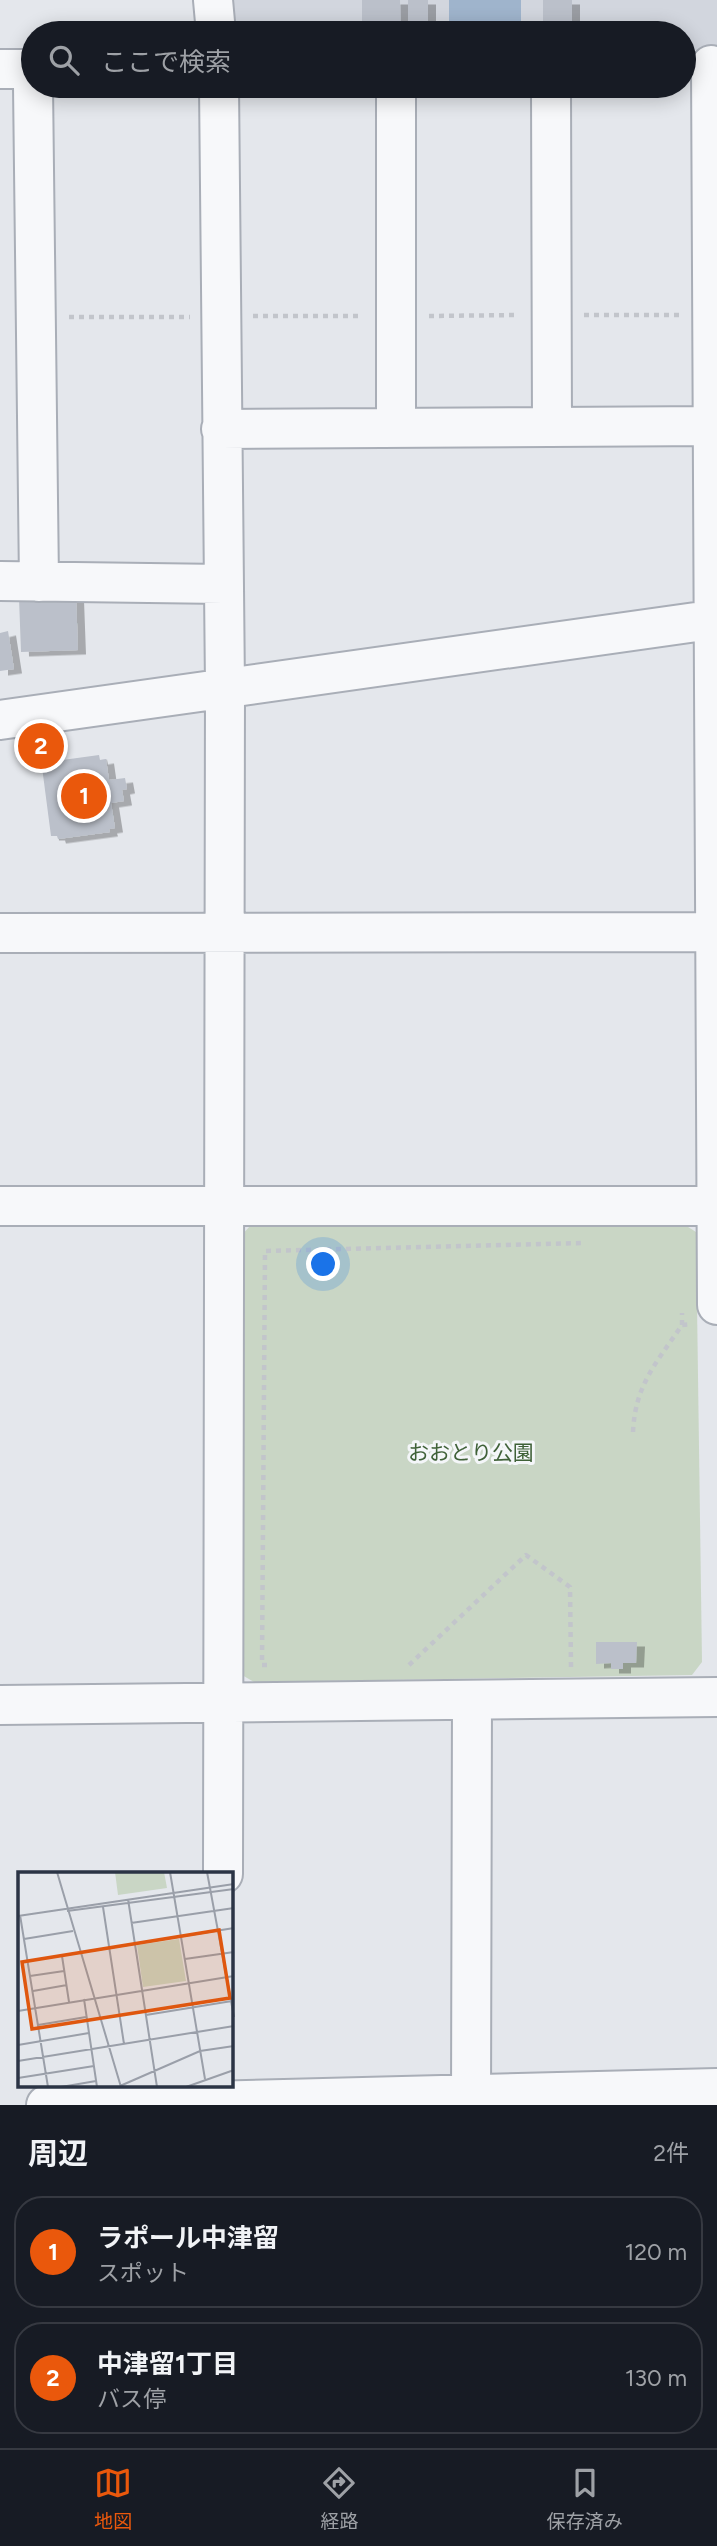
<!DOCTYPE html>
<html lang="ja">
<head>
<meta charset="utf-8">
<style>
	body { margin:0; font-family:Figtree,"Noto Sans JP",sans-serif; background:#242831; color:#f1f3f6 }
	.you { position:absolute; left:324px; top:1265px; width:24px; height:24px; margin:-18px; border:5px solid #fff; border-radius:50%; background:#1a73e8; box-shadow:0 0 0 10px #1a73e833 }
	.badge { display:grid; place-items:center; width:46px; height:46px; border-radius:50%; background:#ea580c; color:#fff; font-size:23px; font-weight:700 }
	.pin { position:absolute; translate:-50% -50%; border:4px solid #fff; box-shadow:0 2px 7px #0006 }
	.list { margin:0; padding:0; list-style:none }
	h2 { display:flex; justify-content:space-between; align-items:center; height:91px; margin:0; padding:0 28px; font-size:30px }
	h2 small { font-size:23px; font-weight:400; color:#9ea1a6 }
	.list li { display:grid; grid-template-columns:46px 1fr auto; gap:21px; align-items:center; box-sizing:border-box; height:112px; margin:0 14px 14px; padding:0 14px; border:2px solid #363941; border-radius:28px }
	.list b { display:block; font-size:26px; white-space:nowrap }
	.list p { margin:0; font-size:23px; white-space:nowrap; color:#9ea1a6 }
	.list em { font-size:23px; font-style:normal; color:#9ea1a6 }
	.icon { flex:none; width:38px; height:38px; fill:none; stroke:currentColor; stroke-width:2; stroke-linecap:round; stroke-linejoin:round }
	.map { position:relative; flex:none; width:717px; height:2105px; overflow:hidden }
	.search { position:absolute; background:#171b24; box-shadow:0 4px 18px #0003; left:21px; right:21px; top:21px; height:77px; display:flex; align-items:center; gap:18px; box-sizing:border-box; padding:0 24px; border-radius:38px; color:#9ea1a6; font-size:26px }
	.sheet { height:343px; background:#171b24 }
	nav { display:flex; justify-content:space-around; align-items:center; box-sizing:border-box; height:98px; border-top:2px solid #363941; background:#171b24; font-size:19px; color:#9ea1a6 }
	nav a { display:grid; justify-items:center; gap:4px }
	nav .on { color:#ea580c }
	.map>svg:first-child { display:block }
	.built { fill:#d2d6de }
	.green { fill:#c9d6c5 }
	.water { fill:#9fb4cc }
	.building { fill:#bbc0ca; filter:url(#shadow) }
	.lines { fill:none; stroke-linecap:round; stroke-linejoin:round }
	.minor-casing { stroke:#a9aeb7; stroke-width:42 }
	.path { stroke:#c2c5cb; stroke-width:4.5; stroke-dasharray:5 5; stroke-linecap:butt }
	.minor { stroke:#f7f8fa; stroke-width:38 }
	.labels { text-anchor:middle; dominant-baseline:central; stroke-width:6; stroke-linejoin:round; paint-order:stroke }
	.park-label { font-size:21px; fill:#3f6138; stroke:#f4f6f9 }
	.inset-road { fill:none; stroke:#9a9fa9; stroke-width:2 }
	.view { fill:#df570f; fill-opacity:0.15; stroke:#df570f; stroke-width:3.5 }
	.inset-edge { fill:none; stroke:#2b3445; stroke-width:3.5 }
</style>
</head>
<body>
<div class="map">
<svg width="717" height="2105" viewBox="0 0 717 2105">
	<defs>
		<filter id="shadow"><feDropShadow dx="8" dy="4.5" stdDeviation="0" flood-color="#0004"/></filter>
	</defs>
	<rect width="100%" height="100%" fill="#e4e7ec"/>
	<path class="built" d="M233 0H717V50H684V33H235Z"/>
	<path class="green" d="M685 1225 696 1232 702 1662 692 1675 254 1682 242 1675 241 1236 250 1226Z"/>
	<path class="water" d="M449 0H521V28H449Z"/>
	<path class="building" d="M362 0H400L401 33H383V25H362Z
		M408 0H428V33H408Z
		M543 0H572V33H543Z
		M76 596 78 650 21 652 19 598Z
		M8 631 14 669 0 671V633Z
		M99 755 100 760 106 759 109 780 125 778 127 789 122 790 124 801 111 803 115 828 109 829 110 832 58 839 57 836H51L42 767 49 766 48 762Z
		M596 1642H637L636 1663H623V1669H611V1663L596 1664Z"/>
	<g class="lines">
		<g class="minor-casing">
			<path id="minor" d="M213 0 216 33
				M711 65 717 1305
				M0 69H33
				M33 86 39 582
				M219 86 225 688 223 1874
				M551 86 552 427
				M396 428V86
				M221 429 713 426
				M0 581 223 584
				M0 720 717 619
				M0 933 717 932
				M0 1206H717
				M0 1705 717 1697
				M46 2105 717 2088
				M471 2105 472 1700"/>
		</g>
		<path class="path" d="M584 315H681
			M253 316H363
			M429 316 519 315
			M69 317H190
			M682 1325V1313
			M633 1432C635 1385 657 1362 682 1325L692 1324
			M267 1665H262L265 1251 585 1243
			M409 1665 526 1555 570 1587 571 1667"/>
		<use href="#minor" class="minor"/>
	</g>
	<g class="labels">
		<g class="park-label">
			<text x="471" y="1452">おおとり公園</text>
		</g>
	</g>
	<g transform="translate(18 1872)">
		<rect width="215" height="215" fill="#e4e7ec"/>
		<path d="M97 0H146L149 16 100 23ZM161 67 168 109 125 115 119 73Z" fill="#c9d6c5"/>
		<path class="inset-road" d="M39 0 103 215M152 0 187 207M189 0 216 145M110 27 139 215M85 35 106 172M49 39 216 17M2 43 30 215M0 44 216 12M113 51 216 36M6 67 55 59M44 84 51 130M167 87 216 80M10 89 216 56M12 104 46 99M15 119 49 113M66 127 79 215M0 139 216 104M128 143 214 129M20 153 68 145M0 173 71 161M0 189 216 154M0 206 76 194M102 214 182 179 216 174M43 215 78 209M168 215 216 198"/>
		<path class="view" d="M201 58 212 126 14 157 4 90Z"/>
		<rect width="215" height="215" class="inset-edge"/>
	</g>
</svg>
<div class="you"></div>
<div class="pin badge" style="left:84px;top:796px">1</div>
<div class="pin badge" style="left:41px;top:746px">2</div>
<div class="search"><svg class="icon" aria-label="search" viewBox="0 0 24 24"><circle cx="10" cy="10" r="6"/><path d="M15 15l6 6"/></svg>ここで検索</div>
</div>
<section class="sheet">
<h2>周辺<small>2件</small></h2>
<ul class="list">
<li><span class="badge">1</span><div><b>ラポール中津留</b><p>スポット</p></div><em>120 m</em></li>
<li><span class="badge">2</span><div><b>中津留1丁目</b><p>バス停</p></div><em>130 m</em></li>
</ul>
</section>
<nav>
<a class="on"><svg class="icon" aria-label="map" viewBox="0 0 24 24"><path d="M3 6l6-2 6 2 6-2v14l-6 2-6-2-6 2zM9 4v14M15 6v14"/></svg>地図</a>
<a><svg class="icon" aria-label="directions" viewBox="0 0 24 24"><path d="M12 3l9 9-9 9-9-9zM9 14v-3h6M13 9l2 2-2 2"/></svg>経路</a>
<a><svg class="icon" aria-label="saved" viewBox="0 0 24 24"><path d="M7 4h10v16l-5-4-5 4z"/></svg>保存済み</a>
</nav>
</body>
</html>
